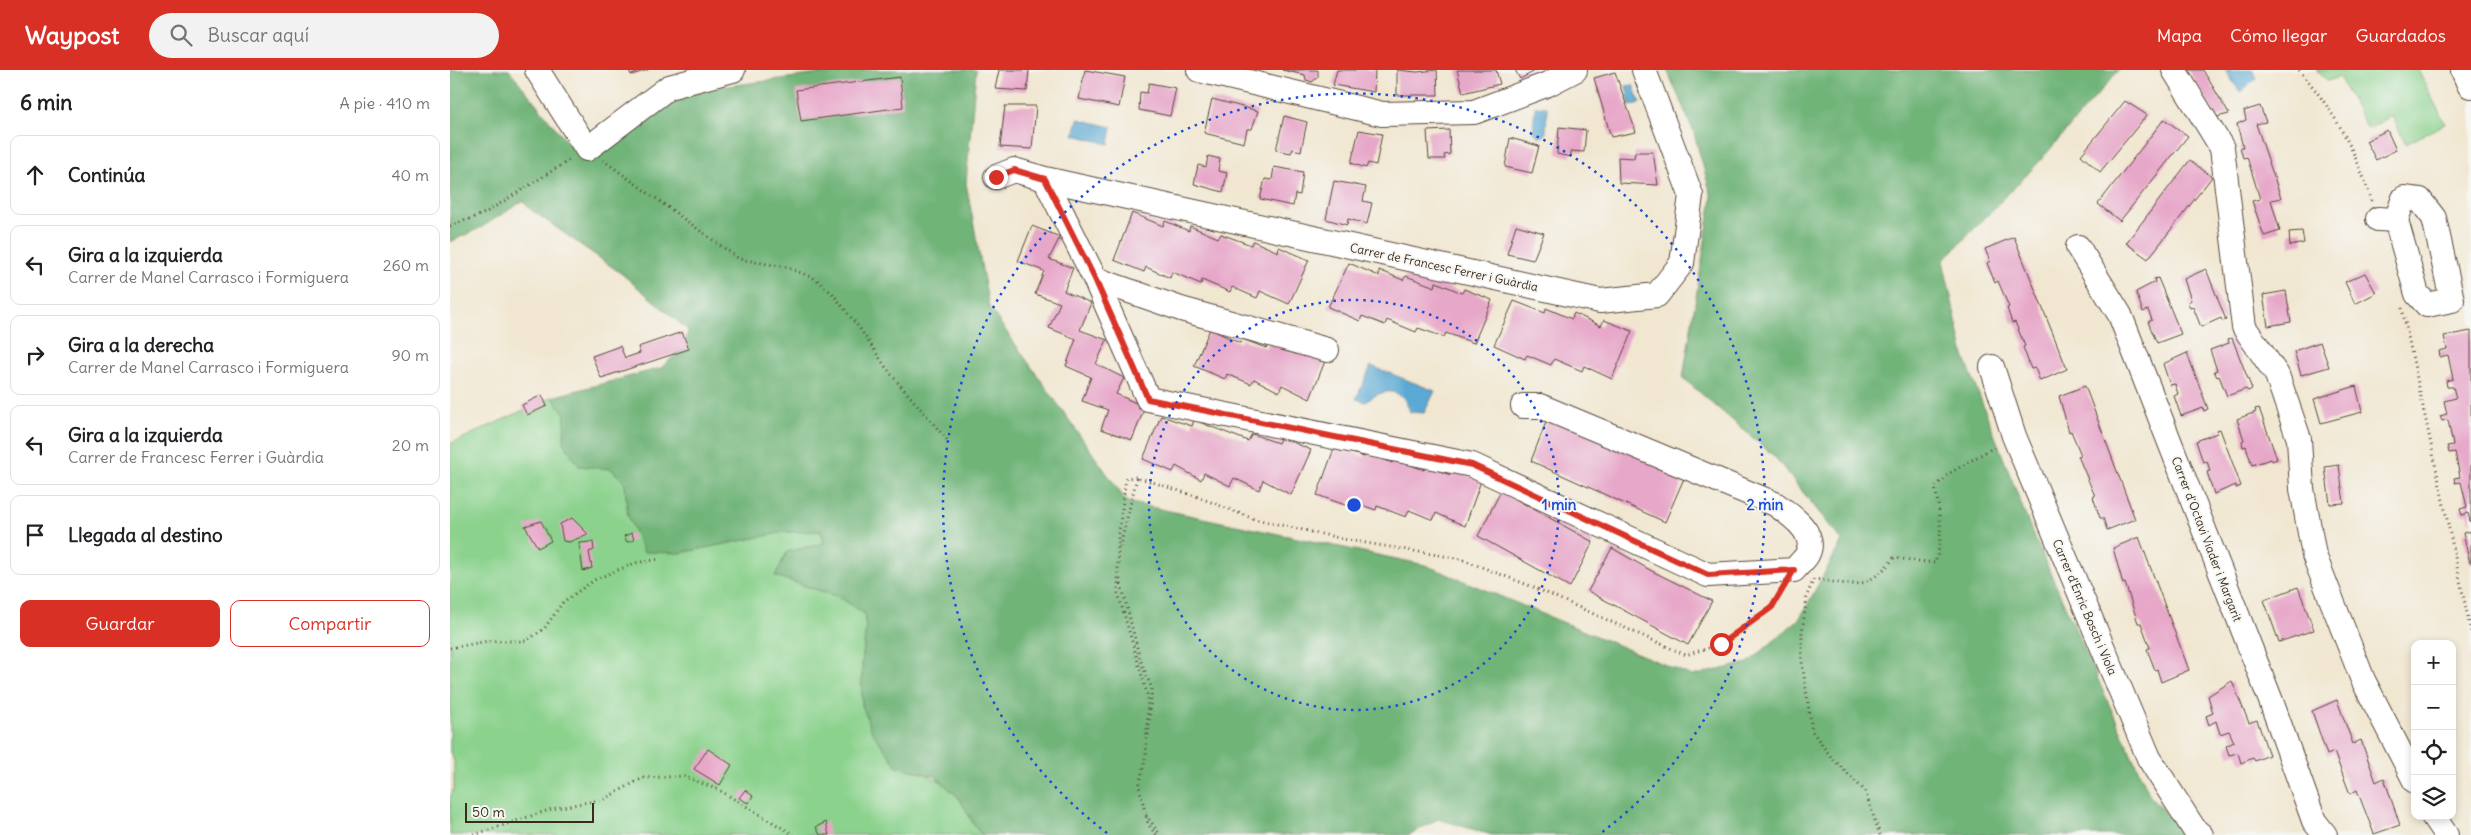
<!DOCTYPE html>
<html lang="es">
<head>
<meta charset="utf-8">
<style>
	body { margin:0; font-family:Delius,sans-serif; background:#f2f2f2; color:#202124 }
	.controls { position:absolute; right:15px; bottom:15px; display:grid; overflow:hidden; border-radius:10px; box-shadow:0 2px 8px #0003 }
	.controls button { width:45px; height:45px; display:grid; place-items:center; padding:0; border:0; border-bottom:1px solid #e0e0e0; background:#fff; color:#202124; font:25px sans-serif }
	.scale { position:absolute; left:15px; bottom:12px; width:129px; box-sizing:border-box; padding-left:5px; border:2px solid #3b2a1e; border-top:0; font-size:14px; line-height:18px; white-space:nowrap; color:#3b2a1e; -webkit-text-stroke:4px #f6f6f2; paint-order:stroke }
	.stop { position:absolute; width:15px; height:15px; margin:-11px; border:4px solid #d93025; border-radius:50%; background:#fff }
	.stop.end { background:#d93025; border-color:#fff; box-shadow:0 1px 5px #0008 }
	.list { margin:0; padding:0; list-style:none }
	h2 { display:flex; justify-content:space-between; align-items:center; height:65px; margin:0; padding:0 20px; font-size:21px }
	h2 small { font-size:16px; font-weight:400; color:#757577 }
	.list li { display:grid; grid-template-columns:32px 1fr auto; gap:15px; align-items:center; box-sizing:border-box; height:80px; margin:0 10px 10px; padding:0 10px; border:1px solid #e0e0e0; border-radius:10px }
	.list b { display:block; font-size:19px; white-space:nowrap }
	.list p { margin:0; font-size:16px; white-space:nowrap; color:#757577 }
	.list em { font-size:16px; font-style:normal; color:#757577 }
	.actions { display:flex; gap:10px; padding:15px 20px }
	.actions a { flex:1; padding:11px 0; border:1px solid #d93025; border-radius:10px; text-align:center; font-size:18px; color:#d93025 }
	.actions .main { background:#d93025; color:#fff }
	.icon { flex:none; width:28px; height:28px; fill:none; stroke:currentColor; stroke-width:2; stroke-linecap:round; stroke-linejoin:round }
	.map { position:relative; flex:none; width:2021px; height:765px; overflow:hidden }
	header { display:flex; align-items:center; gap:30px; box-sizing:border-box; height:70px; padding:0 25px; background:#d93025; color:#fff }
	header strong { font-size:24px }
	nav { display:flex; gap:28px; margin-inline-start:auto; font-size:18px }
	.search { width:350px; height:45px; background:#f2f2f2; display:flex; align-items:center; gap:12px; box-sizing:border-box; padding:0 18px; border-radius:28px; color:#757577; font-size:19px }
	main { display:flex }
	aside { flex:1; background:#fff }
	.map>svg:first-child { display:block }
	.green { fill:#8bd28d; stroke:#637e56 }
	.forest { fill:#70b478; stroke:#566f4b }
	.water { fill:#5aa9d4; stroke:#4a6a79 }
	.building { fill:#e7a7c9 }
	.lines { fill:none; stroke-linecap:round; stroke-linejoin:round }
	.minor-casing { stroke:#564639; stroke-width:26 }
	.major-casing { stroke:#564639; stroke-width:30 }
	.path { stroke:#564639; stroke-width:3; stroke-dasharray:1 4; stroke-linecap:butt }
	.minor { stroke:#fff; stroke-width:24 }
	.major { stroke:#fff; stroke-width:28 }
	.route { stroke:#d93025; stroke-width:6 }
	.ring { fill:none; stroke:#1d4ed8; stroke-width:2.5; stroke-dasharray:2.5 5 }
	.labels { text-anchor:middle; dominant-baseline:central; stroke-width:4; stroke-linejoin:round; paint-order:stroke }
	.street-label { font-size:12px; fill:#3b2a1e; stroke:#f6f6f2 }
	.centre { fill:#1d4ed8; stroke:#f6f6f2; stroke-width:2.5 }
	.ring-label { font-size:15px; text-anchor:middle; font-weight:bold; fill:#1d4ed8; stroke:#f6f6f2; stroke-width:4; stroke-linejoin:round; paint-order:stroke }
</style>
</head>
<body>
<header>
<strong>Waypost</strong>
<div class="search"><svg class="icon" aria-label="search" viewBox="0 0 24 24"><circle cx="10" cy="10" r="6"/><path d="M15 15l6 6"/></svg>Buscar aquí</div>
<nav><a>Mapa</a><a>Cómo llegar</a><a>Guardados</a></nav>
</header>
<main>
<aside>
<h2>6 min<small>A pie · 410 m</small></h2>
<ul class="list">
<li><svg class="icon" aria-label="ahead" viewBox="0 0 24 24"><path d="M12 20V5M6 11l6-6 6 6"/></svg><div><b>Continúa</b></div><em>40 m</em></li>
<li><svg class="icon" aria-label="left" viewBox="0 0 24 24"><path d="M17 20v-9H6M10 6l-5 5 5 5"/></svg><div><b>Gira a la izquierda</b><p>Carrer de Manel Carrasco i Formiguera</p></div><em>260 m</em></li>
<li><svg class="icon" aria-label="right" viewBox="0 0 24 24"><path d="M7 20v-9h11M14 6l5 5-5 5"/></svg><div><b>Gira a la derecha</b><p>Carrer de Manel Carrasco i Formiguera</p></div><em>90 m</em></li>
<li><svg class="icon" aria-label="left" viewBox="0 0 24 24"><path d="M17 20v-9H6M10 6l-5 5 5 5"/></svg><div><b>Gira a la izquierda</b><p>Carrer de Francesc Ferrer i Guàrdia</p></div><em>20 m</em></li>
<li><svg class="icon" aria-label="arrive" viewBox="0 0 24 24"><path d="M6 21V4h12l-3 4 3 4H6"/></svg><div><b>Llegada al destino</b></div></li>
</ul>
<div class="actions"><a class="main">Guardar</a><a>Compartir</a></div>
</aside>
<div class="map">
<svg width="2021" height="765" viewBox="0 0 2021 765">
	<rect width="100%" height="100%" fill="#f6f6f2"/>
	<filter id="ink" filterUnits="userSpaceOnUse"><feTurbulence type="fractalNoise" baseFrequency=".02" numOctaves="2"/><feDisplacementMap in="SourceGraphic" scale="10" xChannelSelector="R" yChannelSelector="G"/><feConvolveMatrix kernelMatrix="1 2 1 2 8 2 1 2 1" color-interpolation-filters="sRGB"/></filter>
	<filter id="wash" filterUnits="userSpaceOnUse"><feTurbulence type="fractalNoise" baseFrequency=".0096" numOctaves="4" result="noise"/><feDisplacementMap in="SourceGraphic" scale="20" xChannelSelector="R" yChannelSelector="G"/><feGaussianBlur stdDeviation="1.12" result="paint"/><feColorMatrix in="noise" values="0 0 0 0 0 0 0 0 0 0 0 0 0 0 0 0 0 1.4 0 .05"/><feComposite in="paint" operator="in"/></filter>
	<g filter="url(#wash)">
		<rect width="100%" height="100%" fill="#f1e7d1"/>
		<path class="green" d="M1866 0H1968L1995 54 1956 74 1942 46 1918 59 1889 7 1878 11Z
			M102 327 115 344 114 373 161 399 175 413 178 446 230 483 334 462 371 461 374 473 337 482 325 506 389 527 414 543 416 558 412 594V634L447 696C471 702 496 708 510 730 518 741 522 757 533 765H0V728L4 717V691L0 682V374Z"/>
		<path class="forest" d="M0 0H59L133 92 226 23 398 0H526L516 113 539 237 677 432 975 495 1242 606 1298 593 1350 548 1392 471 1324 386 1233 308 1262 128 1243 60 1217 0H1669L1588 93 1493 191 1514 286 1582 462 1700 726 1735 765H1042L988 749 959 765H533L528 761 509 728 485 706 447 696 422 662 412 635V594L416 558 414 543 389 527 325 506 337 482 374 473 371 461 334 462 230 483 194 482 178 446 175 413 161 399 129 396 114 373 115 344 102 327 211 298 235 276 238 260 172 204 80 139 73 131 32 157 0 172Z"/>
		<path class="water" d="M1775 0H1802L1807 8 1790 22Z
			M1183 15 1190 33 1180 36 1176 16Z
			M1085 37H1097L1096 62 1094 66 1090 67 1083 61Z
			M628 49 662 57 659 74 624 65Z
			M921 296 985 321 974 343 960 342C954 317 933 317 916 332L906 329Z"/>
		<g id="blocks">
			<path class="building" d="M179 0H198L181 5Z
				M549 0H579L577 21 545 19Z
				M635 0 675 7 669 37 629 29Z
				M832 0H868V7L862 12 856 10 855 5Z
				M887 0H925L924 22 883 15Z
				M947 0 967 2 987 0 988 25H947Z
				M1007 0H1046L1050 14 1013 23Z
				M1065 0H1087L1070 9Z
				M1738 0H1753L1779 44 1767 47Z
				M1165 2 1186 62 1161 67 1144 8Z
				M450 7 453 37 351 51 346 20Z
				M699 13 726 18 720 46 689 40 690 22 697 23Z
				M762 29 808 41 802 59H797L794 73 754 63Z
				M1675 31 1697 45 1650 102 1631 85Z
				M555 36H586L582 79 550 77Z
				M1810 36 1816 52 1806 54 1831 128 1821 130 1830 161 1814 166 1802 131 1810 129 1797 87 1793 88 1790 77H1793L1787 54 1796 50 1794 41Z
				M834 46 857 52 851 81 843 79 841 83 826 80Z
				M1714 49 1738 66 1670 151 1648 134Z
				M1109 57 1136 60 1134 82 1121 81V87L1107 84Z
				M909 60 932 64 926 95 918 93 916 98 901 93Z
				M999 60 1000 84 994 85 995 89H979L977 61Z
				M1937 60 1946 80 1926 90 1916 71Z
				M1060 68 1089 76 1082 103 1055 97Z
				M1185 82H1203L1208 115 1169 113 1168 87 1184 88Z
				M758 86 770 89 768 101 777 103 773 122 744 114 748 95 756 97Z
				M1740 90 1762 107 1698 189 1676 173Z
				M824 97 853 102 850 125 845 124 843 136 810 129 815 109 822 110Z
				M884 111 916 117 913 131 922 133 917 154 898 149 897 155 876 149Z
				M682 143 713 156 715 151 739 161 740 156 768 168 771 164 801 175 803 171 828 182 829 177 859 190 839 234 810 221 807 228 782 217 780 222 752 210 751 214 722 202 720 208 696 197 694 202 664 190Z
				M1066 155 1094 163 1083 190 1057 184Z
				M582 156 610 167 599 189 623 198 614 221 641 233 630 260 657 270 646 294 674 308 666 324 695 337 682 370 651 359 658 340 632 331 641 307 616 296 626 269 599 258 610 233 585 224 594 201 568 191Z
				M1852 161 1854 173 1840 176 1839 162Z
				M1564 167 1617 299 1590 311 1585 298 1581 299 1573 277 1575 276 1565 252 1562 253 1557 238 1559 237 1548 211 1545 213 1537 193 1540 191 1535 179Z
				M899 193 929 206V200L953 210 956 206 985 217 986 212 1012 223 1014 219 1042 230 1024 273 996 263 994 267 968 258 966 262 937 250 935 255 912 246 910 251 878 237Z
				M1756 199 1776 250 1772 251 1771 248 1751 257 1743 237 1740 238 1738 232 1741 230 1734 209Z
				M1915 203 1926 223 1905 234 1895 212Z
				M1708 208 1731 264 1707 273 1698 252 1702 250 1698 240 1693 242 1686 222 1705 212 1704 209Z
				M1836 221 1841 252 1818 256 1813 225Z
				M1064 231 1095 243 1096 238 1122 249 1124 243 1151 256 1154 250 1182 261 1162 309 1134 296 1132 301 1104 289 1101 295 1077 285 1075 289 1044 275Z
				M760 259 790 273 792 269 816 278 819 272 846 284 847 278 875 291 860 329 832 315 829 322 804 309 801 314 777 304 775 309 744 296Z
				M2021 261V452H2020L2018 443 2012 445 2010 439 2017 437 2011 412 2005 413 2004 408 2010 407 2005 382 1999 383 1997 376 2003 375 1998 350 1992 351 1990 346 1997 344 1994 331 2006 328 2003 317H1997L1996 311 2003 309 1998 285 1990 287 1989 281 1997 279 1994 266Z
				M232 262 239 279 151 308 142 286 170 276 175 288 190 283 188 277Z
				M1782 268 1802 319 1798 321 1796 319 1777 326 1769 306 1767 307 1764 301 1767 300 1760 280 1779 273 1778 269Z
				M1870 272 1879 297 1851 305 1844 281Z
				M1737 283 1758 339 1754 341 1753 338 1731 346 1724 326 1728 324 1725 314 1720 315 1713 294Z
				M1635 316 1685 449 1657 460 1653 448H1650L1643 427 1645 426 1628 386 1631 385 1621 361 1619 362 1609 326Z
				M1906 316 1912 342 1871 353 1864 329Z
				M92 325 97 336 77 345 72 335Z
				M1809 338 1827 389 1822 391 1821 389 1802 395 1796 376 1793 377 1792 371 1794 370 1787 349 1806 342 1805 339Z
				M711 346 742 356 744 350 798 371 802 364 828 373 831 367 861 380 841 425 813 410 809 420 784 408 780 416 754 403 751 410 726 396 723 402 693 389Z
				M1098 347 1235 406 1215 452 1081 391Z
				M1770 359 1791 416 1786 418V415L1764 424 1757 402 1760 401 1757 391 1753 392 1746 371 1767 363 1766 360Z
				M885 376 914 387 917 382 942 393 945 389 974 400 975 395 1000 405 1003 400 1031 411 1015 456 986 443 983 450 959 440 956 447 927 436 926 440 900 431 898 436 867 425Z
				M1889 395 1894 433 1880 434 1875 397Z
				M1051 421 1143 472 1120 517 1028 466Z
				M122 448 138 464 119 472 113 471 110 454Z
				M91 451 101 471 88 478 75 456Z
				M2021 461V493H2020L2013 463Z
				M182 463 184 470 177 472 174 466Z
				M1689 467 1739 600 1711 612 1707 599 1705 600 1697 579 1700 578 1691 553H1688L1675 513 1673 514 1663 478Z
				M143 472 144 480 139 482 142 498 133 501 129 473Z
				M1162 478 1200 500 1262 531 1238 575 1138 521Z
				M1848 517 1864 560 1829 572 1814 530Z
				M1782 611 1799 653 1807 650 1819 685 1805 691 1803 688 1791 693 1788 683 1779 685 1776 676 1784 672 1779 661 1770 664 1766 651 1759 655 1756 646 1763 643 1758 626Z
				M1887 630 1903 674 1911 670 1926 712 1934 708 1950 755 1924 764 1907 720 1900 724 1884 682 1877 685 1862 641Z
				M258 679 282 695 270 715 244 699Z
				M295 720 303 726 298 733 289 728Z
				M376 752 379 765H370L366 757Z"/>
		</g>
	</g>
	<g filter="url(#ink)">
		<use href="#blocks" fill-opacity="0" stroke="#564639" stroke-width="1"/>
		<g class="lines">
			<g class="minor-casing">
				<path id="minor" d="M87 0 137 79 219 17 283 0
					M749 0 932 44 1024 42 1098 14 1125 0
					M1724 0 1772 78 1794 257 1827 305 1849 369 1852 419 1864 485 1913 610 1965 711
					M546 107 564 100 595 109 1150 231 1207 225 1232 193 1241 125 1194 0
					M595 109 645 209 698 329 1022 395 1258 505 1344 500C1348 495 1354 490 1357 485 1369 463 1339 444 1325 434L1090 336H1073
					M1928 149 1946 150 1967 224 1977 235 2002 230 1984 148 1970 130 1954 128 1946 150
					M1628 177 1670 245 1821 631 1864 751 1875 765
					M645 209 731 239 877 280
					M1542 297 1564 366 1699 688 1744 759 1751 765
					M1983 746 1996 765"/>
			</g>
			<g class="major-casing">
				<path id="major" d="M2015 0 2021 14"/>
			</g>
			<path class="path" d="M1849 0C1886 43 1904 78 1922 131
				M153 90 289 189 336 197 366 209 383 224 410 259 439 302 499 372
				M0 156 35 143 121 89
				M1952 238 2021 562
				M670 477 687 407
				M670 509 690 589 702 619 698 667
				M0 578 38 571H76L94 559 113 532 146 509 185 493 210 489
				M696 745 710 765
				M24 765 102 739 154 729 193 708 233 706 269 720 344 765
				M706 765 698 754 689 716 696 685 698 627 668 523V469L676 408 687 407 748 427 804 449 898 470 1011 489 1083 517 1236 585 1271 574 1322 537 1332 521
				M1430 765 1415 721 1381 687 1362 661 1352 592V563L1357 525 1364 509C1405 515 1415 522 1444 488L1485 493C1494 467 1490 444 1485 417L1500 403 1546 376"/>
			<use href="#minor" class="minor"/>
			<use href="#major" class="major"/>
		</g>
	</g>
	<g class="lines" filter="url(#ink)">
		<path class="route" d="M546 107 564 100 595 109 645 209 698 329 1022 395 1258 505 1344 500 1322 537 1271 574"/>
	</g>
	<g class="ring">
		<circle cx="904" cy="435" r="205"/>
		<path d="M657 763A411 411 0 1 1 1151 763"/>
	</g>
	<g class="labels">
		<g class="street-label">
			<text transform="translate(994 197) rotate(12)">Carrer de Francesc Ferrer i Guàrdia</text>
			<text transform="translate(1757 469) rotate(69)">Carrer d'Octavi Viader i Margarit</text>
			<text transform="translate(1635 537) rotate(67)">Carrer d'Enric Bosch i Viola</text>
		</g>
	</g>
	<circle cx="904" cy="435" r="8" class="centre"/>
	<g class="ring-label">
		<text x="1109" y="440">1 min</text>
		<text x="1315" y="440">2 min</text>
	</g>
</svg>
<div class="controls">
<button>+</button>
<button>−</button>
<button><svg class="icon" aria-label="locate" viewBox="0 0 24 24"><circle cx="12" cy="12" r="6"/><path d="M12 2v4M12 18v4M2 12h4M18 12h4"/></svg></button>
<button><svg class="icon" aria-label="layers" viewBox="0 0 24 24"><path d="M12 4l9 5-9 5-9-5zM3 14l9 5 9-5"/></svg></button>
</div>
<div class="scale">50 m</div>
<div class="stop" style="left:1271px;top:574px"></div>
<div class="stop end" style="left:546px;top:107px"></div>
</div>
</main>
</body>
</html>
